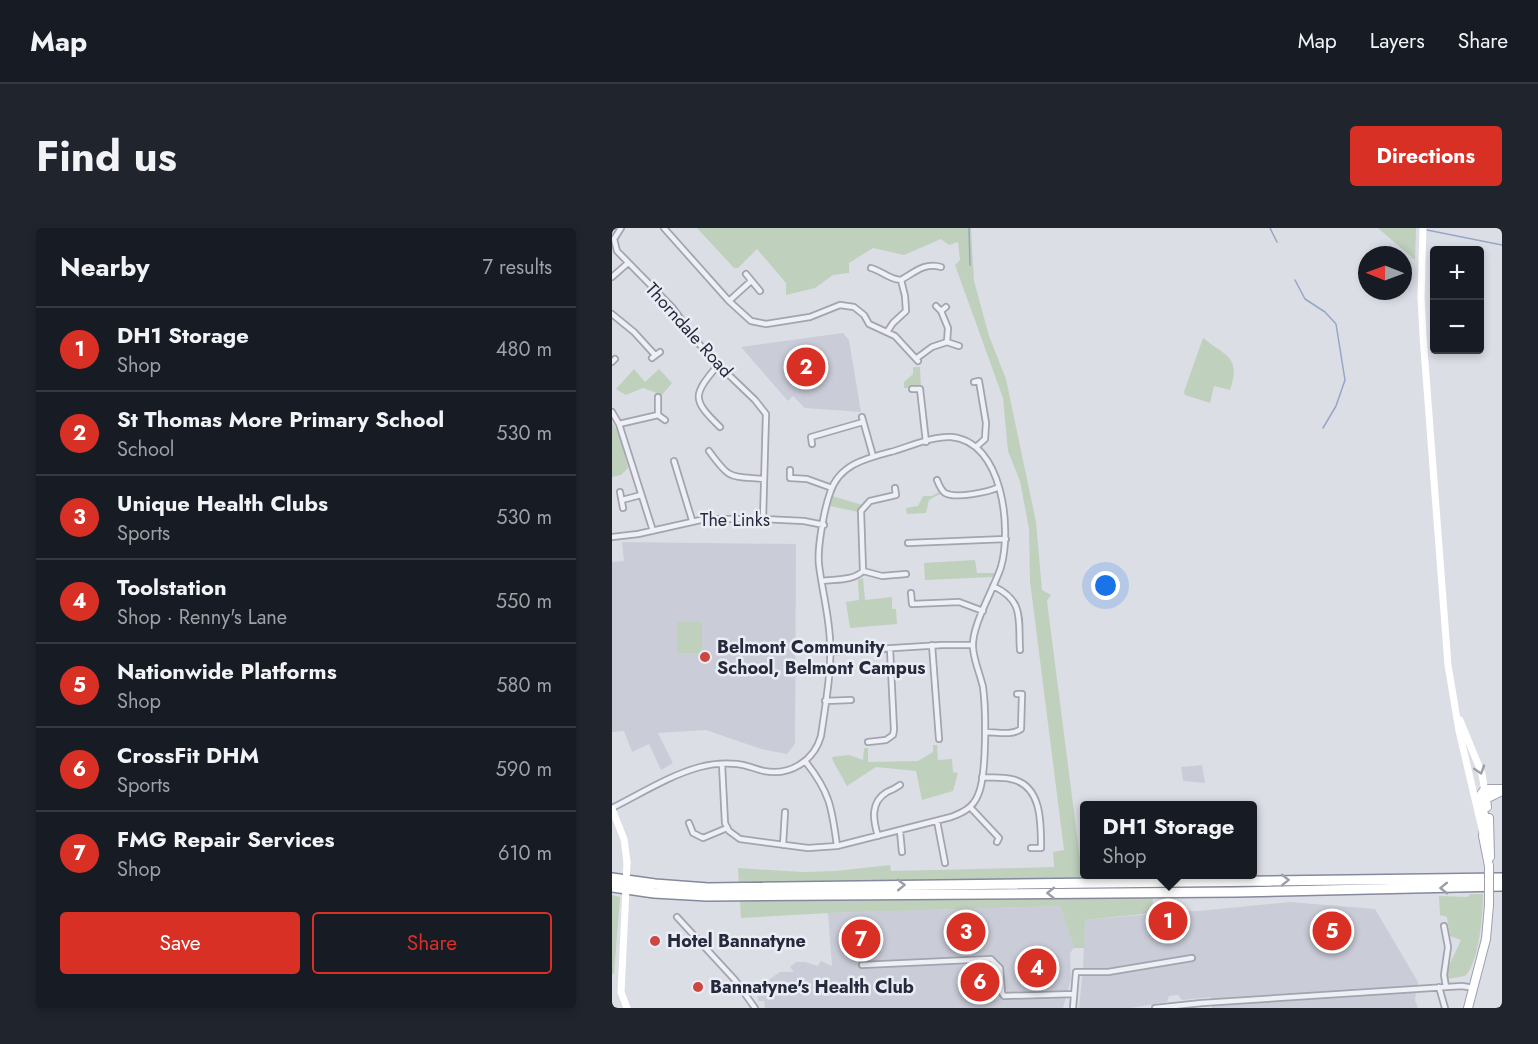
<!DOCTYPE html>
<html lang="en">
<head>
<meta charset="utf-8">
<style>
	body { margin:0; font-family:Jost,sans-serif; background:#20242c; color:#f1f3f6 }
	.controls { position:absolute; right:18px; top:18px; display:grid; overflow:hidden; border-radius:6px; box-shadow:0 3px 9px #0003 }
	.controls button { width:54px; height:54px; display:grid; place-items:center; padding:0; border:0; border-bottom:2px solid #363941; background:#171b24; color:#f1f3f6; font:30px sans-serif }
	.compass { position:absolute; left:746px; top:18px; width:54px; height:54px; border-radius:50%; background:#171b24; box-shadow:0 3px 9px #0003; rotate:271deg }
	.you { position:absolute; left:494px; top:358px; width:21px; height:21px; margin:-15px; border:4px solid #fff; border-radius:50%; background:#1a73e8; box-shadow:0 0 0 9px #1a73e833 }
	.badge { display:grid; place-items:center; width:39px; height:39px; border-radius:50%; background:#d93025; color:#fff; font-size:20px; font-weight:700 }
	.pin { position:absolute; translate:-50% -50%; border:3px solid #fff; box-shadow:0 2px 6px #0006 }
	.popup { position:absolute; left:468px; top:573px; width:177px; height:78px; box-sizing:border-box; display:grid; place-content:center; border-radius:6px; background:#171b24; filter:drop-shadow(0 2px 4px #0005); font-size:20px; white-space:nowrap; color:#9ea1a6 }
	.popup b { font-size:22px; color:#f1f3f6 }
	.popup::after { content:''; position:absolute; left:50%; top:100%; margin-left:-12px; border:12px solid transparent; border-top-color:#171b24 }
	.list { margin:0; padding:0; list-style:none }
	h2 { display:flex; justify-content:space-between; align-items:center; height:78px; margin:0; padding:0 24px; font-size:26px }
	h2 small { font-size:20px; font-weight:400; color:#9ea1a6 }
	.list li { display:grid; grid-template-columns:39px 1fr auto; gap:18px; align-items:center; box-sizing:border-box; height:84px; padding:0 24px; border-top:2px solid #363941 }
	.list b { display:block; font-size:22px; white-space:nowrap }
	.list p { margin:0; font-size:20px; white-space:nowrap; color:#9ea1a6 }
	.list em { font-size:20px; font-style:normal; color:#9ea1a6 }
	.actions { display:flex; gap:12px; padding:18px 24px }
	.actions a { flex:1; padding:14px 0; border:2px solid #d93025; border-radius:6px; text-align:center; font-size:21px; color:#d93025 }
	.actions .main { background:#d93025; color:#fff }
	.map { position:relative; flex:none; width:890px; height:780px; overflow:hidden; border-radius:6px }
	header { display:flex; align-items:center; gap:36px; box-sizing:border-box; height:84px; padding:0 30px; background:#171b24; border-bottom:2px solid #363941 }
	header strong { font-size:28px }
	nav { display:flex; gap:33px; margin-inline-start:auto; font-size:21px }
	.intro { display:flex; align-items:center; justify-content:space-between; box-sizing:border-box; height:144px; padding:0 36px }
	h1 { margin:0; font-size:42px }
	.button { padding:15px 27px; border-radius:6px; background:#d93025; color:#fff; font-size:21px; font-weight:700 }
	main { display:flex; gap:36px; padding:0 36px }
	aside { flex:1; background:#171b24; border-radius:6px; box-shadow:0 3px 9px #0003 }
	.map>svg:first-child { display:block }
	.built { fill:#cacdd8 }
	.green { fill:#bfd0bd }
	.lines { fill:none; stroke-linecap:round; stroke-linejoin:round }
	.stream { stroke:#97a5c7; stroke-width:1.5 }
	.street-casing { stroke:#a2a4b0; stroke-width:8 }
	.primary-casing { stroke:#9ca0b2; stroke-width:10 }
	.highway-casing { stroke:#84899d; stroke-width:12 }
	.street { stroke:#eff0f5; stroke-width:4.5 }
	.secondary { stroke:#fff; stroke-width:7 }
	.primary { stroke:#fff; stroke-width:8 }
	.highway { stroke:#fff; stroke-width:9 }
	.primary-bridge-casing { stroke:#9ca0b2; stroke-width:10; stroke-linecap:butt }
	.secondary-bridge { stroke:#fff; stroke-width:7 }
	.primary-bridge { stroke:#fff; stroke-width:8 }
	.oneway { stroke:#9d9fa8 }
	.poi-dot { fill:#cd4640; stroke:#ebedf4; stroke-width:2 }
	.labels { text-anchor:middle; dominant-baseline:central; stroke-width:5; stroke-linejoin:round; paint-order:stroke }
	.street-label { font-size:18px; fill:#262a3d; stroke:#ebedf4 }
	.poi-label { font-size:18px; font-weight:bold; fill:#262a3d; stroke:#ebedf4; text-anchor:start }
</style>
</head>
<body>
<header>
<strong>Map</strong>
<nav><a>Map</a><a>Layers</a><a>Share</a></nav>
</header>
<div class="intro"><h1>Find us</h1><a class="button">Directions</a></div>
<main>
<aside>
<h2>Nearby<small>7 results</small></h2>
<ul class="list">
<li><span class="badge">1</span><div><b>DH1 Storage</b><p>Shop</p></div><em>480 m</em></li>
<li><span class="badge">2</span><div><b>St Thomas More Primary School</b><p>School</p></div><em>530 m</em></li>
<li><span class="badge">3</span><div><b>Unique Health Clubs</b><p>Sports</p></div><em>530 m</em></li>
<li><span class="badge">4</span><div><b>Toolstation</b><p>Shop · Renny's Lane</p></div><em>550 m</em></li>
<li><span class="badge">5</span><div><b>Nationwide Platforms</b><p>Shop</p></div><em>580 m</em></li>
<li><span class="badge">6</span><div><b>CrossFit DHM</b><p>Sports</p></div><em>590 m</em></li>
<li><span class="badge">7</span><div><b>FMG Repair Services</b><p>Shop</p></div><em>610 m</em></li>
</ul>
<div class="actions"><a class="main">Save</a><a>Share</a></div>
</aside>
<div class="map">
<svg width="890" height="780" viewBox="0 0 890 780">
	<rect width="100%" height="100%" fill="#dcdee6"/>
	<path class="built" d="M231 105 237 112 249 184 193 180 181 168 176 173 129 119Z
		M10 314 184 316 183 516 175 526 149 521 94 502 46 505 61 535 49 542 37 516 20 524 12 503 0 504V334L12 333Z
		M590 537 593 555 571 553 569 539Z
		M678 674 763 681 806 754 803 772 806 780H600L599 769 570 772 566 767 557 768 555 774 519 780H467L471 740 473 692 540 686V684L587 683Z
		M448 678 462 720 458 725 459 751 451 780H153L152 773H146L145 760 168 744H182L178 739 184 734H193L206 738 209 733 220 738 216 685Z"/>
	<path class="green" d="M85 0H359L362 53 377 108 394 151 424 294 430 362 439 367 435 373 469 639H472V646L542 647 540 685 473 692 472 720H462L448 678 216 685 129 690 126 640 190 644 224 643 278 637 279 643 442 639 441 624 452 622 418 353 417 301 408 253 396 223 391 170 343 37 348 32 346 14 337 17 329 11 292 27 261 20 237 35V45L221 47 203 60 174 67V55L145 21 126 40H122Z
		M766 0H804L803 32 767 1Z
		M591 110C615 129 629 129 618 162L602 158 598 175 573 167 572 164Z
		M301 139H308L309 160H292V154L301 146Z
		M22 141 33 154 47 141 60 155 50 167 31 160 14 167 4 161Z
		M0 194 7 206 16 240 9 247 0 249Z
		M327 264 328 266 317 272 314 285 295 286 294 280 306 278 311 268H320Z
		M220 268 250 277 246 284 218 278Z
		M363 332 365 345H383L381 349 313 352 312 335Z
		M251 350 253 372 280 369V381H284L285 396 238 400 234 374 247 372 246 352Z
		M65 394H90V425H65Z
		M321 517H325L326 532 340 531 341 544 346 545 341 563 310 572 304 543 264 539 235 558 221 533 220 529 237 527 251 532 252 520H256V534L306 533 321 524Z
		M859 666H871C871 685 867 736 853 748L835 751V742L849 712 838 708 835 689 828 687 827 668 855 669Z
		M0 667 8 669 2 745 0 747Z"/>
	<g class="lines">
		<path class="stream" d="M357 0 358 37
			M658 0 665 14
			M815 2 890 17
			M683 52 693 71 713 84 724 96 733 152 724 178 711 200"/>
		<g class="street-casing">
			<path id="street" d="M9 0 2 11 5 23 60 79 94 125 143 172 154 186 151 291
				M52 0 117 73 139 93 154 96 198 89 228 77 242 79 252 87 257 96 283 108 306 133
				M259 40C270 43 278 52 289 52 303 44 313 34 329 39
				M134 46 148 63
				M0 49 16 35
				M117 73 139 53
				M324 78 329 83 334 79
				M0 86 22 104 43 127
				M275 104 281 95 294 83 293 68 289 52
				M335 114 347 118
				M40 130 48 124
				M305 130 320 119 335 114 336 100 329 83
				M0 134 3 131
				M106 137C81 167 79 171 108 199
				M362 154 367 153 374 195 373 211 364 219
				M300 161H308L314 214
				M46 169V187L53 192
				M0 184 7 196 41 303
				M250 189 261 228
				M7 196 46 187
				M200 216 199 209 251 194
				M97 223C118 252 117 248 152 251
				M62 233 80 292
				M178 242V250L195 251 220 260
				M325 252C327 257 329 262 333 265 344 271 377 264 387 259
				M8 264 11 280
				M10 272 29 267
				M0 309 26 306 93 291H151L192 293 212 297
				M296 315 394 311
				M251 343 270 348 294 346
				M210 353C223 351 241 353 251 343L249 283 258 273 284 267 283 260
				M381 358C413 373 406 391 408 422
				M299 365 300 376 347 374 371 383
				M320 417 327 511
				M218 424 330 417H360
				M213 473 239 472
				M373 504C384 504 400 508 409 501L410 466H405
				M256 514 274 512 281 507 282 502 278 421
				M193 533C218 564 220 580 225 618
				M370 549C379 550 390 549 399 551 430 557 429 595 429 620H419
				M358 579 387 610 385 614
				M0 580C28 566 58 547 88 539 99 536 114 535 125 536 135 537 143 541 152 543 178 548 202 533 209 508 213 480 220 441 218 413 217 387 210 362 207 337 205 320 212 282 218 265 227 236 255 230 282 223 299 218 321 208 339 209 391 213 400 301 389 339 382 361 359 398 361 420 362 433 368 446 371 459 374 481 375 548 366 567 361 580 350 585 339 589L225 618 196 620 128 611 117 603 113 595 110 536
				M325 593 333 635
				M77 595 81 605 91 610 115 600
				M288 603 290 624
				M266 608C261 592 258 574 275 564 280 562 284 560 288 557
				M171 617 173 584
				M65 689 123 752 143 780
				M832 698 836 719 832 747 834 759
				M250 737 379 731 388 740 390 765 392 768 462 766
				M827 759 833 780
				M461 780 464 744H496L580 730
				M543 780 590 775 850 758 862 760"/>
		</g>
		<g class="primary-casing">
			<path id="primary" d="M875 579 874 571 890 563
				M877 590 878 629
				M877 638 871 608 873 594 869 566 873 561H890
				M856 780 874 711 877 677"/>
		</g>
		<g class="highway-casing">
			<path id="highway" d="M0 650 43 656 96 660 890 650
				M0 659 42 665 95 668 624 664 890 658"/>
		</g>
		<use href="#street" class="street"/>
		<path class="secondary" d="M811 0 809 69 811 108 836 437 847 503 871 605
			M848 492 870 546 874 571 870 570
			M0 581 12 611 15 634
			M13 682 9 764 15 780"/>
		<use href="#primary" class="primary"/>
		<use href="#highway" class="highway"/>
		<g class="primary-bridge-casing">
			<path id="primary-bridge" d="M877 638V677"/>
		</g>
		<path class="secondary-bridge" d="M13 682 15 634"/>
		<use href="#primary-bridge" class="primary-bridge"/>
	</g>
	<defs><path id="oneway-chevron" d="M-2-3.5L2.5 0L-2 3.5" fill="none" stroke-width="1.6" stroke-linecap="round" stroke-linejoin="round" transform="scale(1.5)"/></defs>
	<g class="oneway">
		<use href="#oneway-chevron" transform="translate(868 542) rotate(72)"/>
		<use href="#oneway-chevron" transform="translate(673 652) rotate(-1)"/>
		<use href="#oneway-chevron" transform="translate(289 657) rotate(-1)"/>
		<use href="#oneway-chevron" transform="translate(832 660) rotate(179)"/>
		<use href="#oneway-chevron" transform="translate(439 665) rotate(180)"/>
	</g>
	<g class="poi-dot">
		<circle cx="93" cy="429" r="6"/>
		<circle cx="43" cy="713" r="6"/>
		<circle cx="86" cy="759" r="6"/>
	</g>
	<g class="labels">
		<g class="street-label">
			<text transform="translate(77 102) rotate(48)">Thorndale Road</text>
			<text x="123" y="292">The Links</text>
		</g>
		<g class="poi-label">
			<text x="105" y="419">Belmont Community<tspan x="105" dy="21">School, Belmont Campus</tspan></text>
			<text x="55" y="713">Hotel Bannatyne</text>
			<text x="98" y="759">Bannatyne's Health Club</text>
		</g>
	</g>
</svg>
<div class="controls">
<button>+</button>
<button>−</button>
</div>
<svg class="compass" viewBox="-18 -18 36 36"><path d="M0-13l5 13h-10z" fill="#e53935"/><path d="M0 13l5-13h-10z" fill="#9ea1a6"/></svg>
<div class="you"></div>
<div class="pin badge" style="left:556px;top:693px">1</div>
<div class="popup"><b>DH1 Storage</b>Shop</div>
<div class="pin badge" style="left:194px;top:139px">2</div>
<div class="pin badge" style="left:354px;top:704px">3</div>
<div class="pin badge" style="left:425px;top:740px">4</div>
<div class="pin badge" style="left:720px;top:703px">5</div>
<div class="pin badge" style="left:368px;top:754px">6</div>
<div class="pin badge" style="left:249px;top:711px">7</div>
</div>
</main>
</body>
</html>
